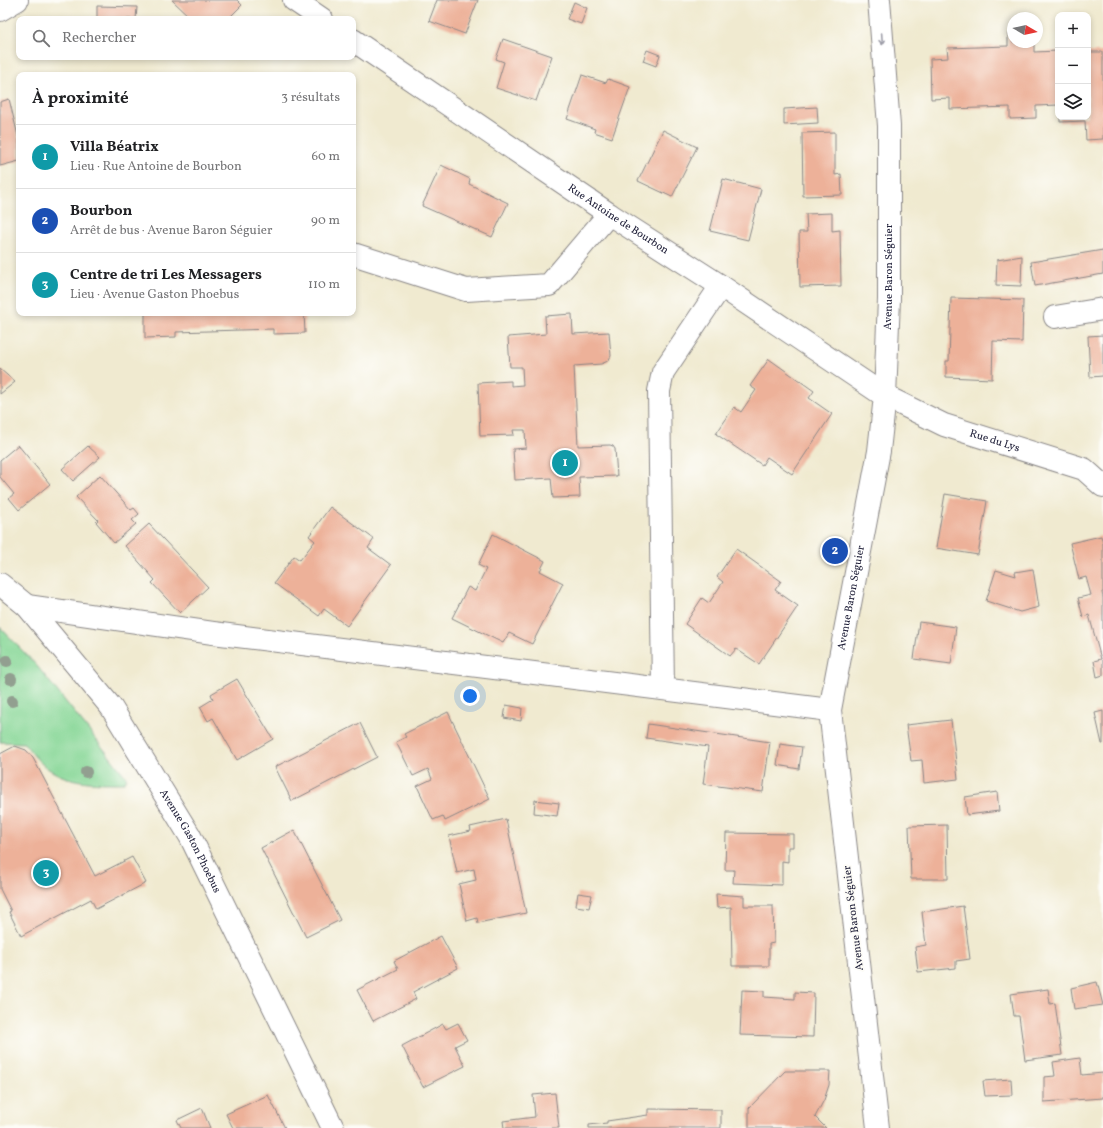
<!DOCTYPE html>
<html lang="fr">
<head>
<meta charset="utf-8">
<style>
	body { margin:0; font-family:Vollkorn,serif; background:#f6f6f6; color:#202124 }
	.controls { position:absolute; right:12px; top:12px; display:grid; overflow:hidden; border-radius:8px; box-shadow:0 2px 6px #0003 }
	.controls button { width:36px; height:36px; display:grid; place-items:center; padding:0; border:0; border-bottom:1px solid #e0e0e0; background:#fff; color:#202124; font:20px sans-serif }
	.compass { position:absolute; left:1007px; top:12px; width:36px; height:36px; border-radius:50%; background:#fff; box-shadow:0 2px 6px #0003; rotate:99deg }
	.you { position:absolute; left:470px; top:696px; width:14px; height:14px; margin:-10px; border:3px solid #fff; border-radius:50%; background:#1a73e8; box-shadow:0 0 0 6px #1a73e833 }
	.badge { display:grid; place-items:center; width:26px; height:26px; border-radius:50%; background:#c8321e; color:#fff; font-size:13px; font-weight:700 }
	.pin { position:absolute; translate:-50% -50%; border:2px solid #fff; box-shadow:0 1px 4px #0006 }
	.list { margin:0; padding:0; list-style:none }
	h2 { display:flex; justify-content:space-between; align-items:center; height:52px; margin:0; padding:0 16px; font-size:17px }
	h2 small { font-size:13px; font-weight:400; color:#757577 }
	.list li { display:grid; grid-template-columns:26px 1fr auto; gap:12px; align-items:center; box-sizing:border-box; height:64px; padding:0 16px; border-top:1px solid #e0e0e0 }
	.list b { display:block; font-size:15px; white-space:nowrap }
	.list p { margin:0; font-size:13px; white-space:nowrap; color:#757577 }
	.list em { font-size:13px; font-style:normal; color:#757577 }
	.icon { flex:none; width:22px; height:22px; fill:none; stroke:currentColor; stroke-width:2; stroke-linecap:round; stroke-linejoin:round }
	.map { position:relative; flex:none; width:1103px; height:1128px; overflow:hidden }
	.search { position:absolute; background:#fff; box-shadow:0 2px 6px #0003; left:16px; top:16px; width:340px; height:44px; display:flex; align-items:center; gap:10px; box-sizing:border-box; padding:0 14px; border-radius:8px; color:#757577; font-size:15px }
	.panel { position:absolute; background:#fff; box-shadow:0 2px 6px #0003; left:16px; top:72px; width:340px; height:244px; border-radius:8px }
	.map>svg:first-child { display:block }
	.green { fill:#87d797; stroke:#547c69 }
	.building { fill:#edb199 }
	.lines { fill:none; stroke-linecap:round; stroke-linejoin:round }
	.minor-casing { stroke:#898686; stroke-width:24 }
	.major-casing { stroke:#898686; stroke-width:24 }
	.minor { stroke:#fff; stroke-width:22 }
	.major { stroke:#fff; stroke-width:22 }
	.tree { fill:#929f90 }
	.oneway { stroke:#9c9ca7 }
	.labels { text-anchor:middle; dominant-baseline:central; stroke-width:3.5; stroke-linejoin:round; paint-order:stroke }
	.street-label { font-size:11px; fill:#22223b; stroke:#fdfcf7 }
</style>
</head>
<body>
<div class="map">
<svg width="1103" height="1128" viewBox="0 0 1103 1128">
	<rect width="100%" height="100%" fill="#fdfcf7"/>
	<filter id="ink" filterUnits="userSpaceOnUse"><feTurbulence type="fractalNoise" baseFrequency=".025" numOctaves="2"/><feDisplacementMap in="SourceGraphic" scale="8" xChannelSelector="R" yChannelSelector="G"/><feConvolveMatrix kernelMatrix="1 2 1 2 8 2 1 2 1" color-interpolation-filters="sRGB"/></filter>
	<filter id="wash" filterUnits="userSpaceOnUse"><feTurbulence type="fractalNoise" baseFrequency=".012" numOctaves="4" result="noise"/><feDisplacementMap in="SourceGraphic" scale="16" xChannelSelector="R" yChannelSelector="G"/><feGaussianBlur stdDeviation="0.9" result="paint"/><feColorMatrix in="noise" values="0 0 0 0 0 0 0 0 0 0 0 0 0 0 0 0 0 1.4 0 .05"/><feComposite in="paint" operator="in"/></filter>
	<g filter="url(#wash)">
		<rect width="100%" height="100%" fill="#f0ead0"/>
		<path class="green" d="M0 627 37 666 127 778 123 783C95 783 65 784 42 764 35 758 30 750 24 743L0 742Z"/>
		<g id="blocks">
			<path class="building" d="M172 0H237L242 5 228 19H192Z
				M437 0H478L465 34 429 21Z
				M574 2 587 8 581 24 567 19Z
				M97 6 137 7 136 19H97Z
				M1008 34H1013V42H1034V52L1058 51V105L1036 106V118L1010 119V107L950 109V98L931 99 930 59 948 58 947 48 1008 46Z
				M503 39 552 56 536 101 496 88 504 62 496 59Z
				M647 50 660 55 656 66 643 61Z
				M1088 52H1103V139L1086 140 1085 121 1060 122V117H1088Z
				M582 75 606 83 608 79 630 87 612 138 594 132 595 129 567 119Z
				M9 99 19 140V161L0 166V102Z
				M817 107 818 123 784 125V109Z
				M663 130 697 147 672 197 638 181Z
				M835 132V175L841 174 842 195 803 196 802 133Z
				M441 165 470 179 469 184 508 203 492 237 422 206Z
				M723 179 761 189 748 240 710 231Z
				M832 213V231L840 230 841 286 800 287 799 232H807L806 214Z
				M1103 250V274L1035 286 1031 262Z
				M1022 256 1021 286 996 285 997 260Z
				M951 298 1023 300 1022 342 993 341 992 379 946 377V361H949Z
				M145 313H304L305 333 273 334V329L176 332V337L145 338Z
				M572 314 573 334 609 332 611 356 608 361 601 364 574 366 578 446 610 445 613 446 615 449 617 476 579 477 580 497 553 498 551 478 515 480 513 449 526 448 525 430H513L514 435 480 436 478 383 511 381V386L523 385 522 367H510L508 337 546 334 545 316Z
				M1103 335V376L1090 377 1088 336Z
				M769 359 814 391 809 398 832 414 792 474 767 457 762 465 716 434 734 407 741 412 756 390 750 386Z
				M0 369 15 382 0 394Z
				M18 445 50 484 19 510 9 498 14 494 0 477V460Z
				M88 446 100 457 73 481 62 469Z
				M100 475 131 510 134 508 139 514 132 520 136 524 114 543 96 522 98 520 76 497Z
				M945 494 987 501 978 555 936 548Z
				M330 507 374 539 368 548 391 565 347 626 324 609 319 616 274 583 294 556 300 560 315 541 309 536Z
				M149 524 192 570 208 587 180 613 152 583 155 580 125 546Z
				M493 534 545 561 540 571 563 583 532 644 509 633 503 643 452 618 468 587 475 591 486 569 478 565Z
				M1101 536 1103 544V592H1102L1103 598V675L1097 677 1094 661 1101 659 1089 615 1083 617 1078 598 1091 595 1086 577 1079 579 1070 543Z
				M736 549 781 581 775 590 798 606 759 664 736 649 730 656 685 624 702 598 709 603 723 582 717 577Z
				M1033 569 1039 607 1020 612 986 601 996 570 1016 576 1015 572Z
				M919 622 956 627 951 664 914 659Z
				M237 679 273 739 237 760 213 718 208 721 200 707 213 699 211 694Z
				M506 705 522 708 521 721 504 718Z
				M1103 711V744H1102L1095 713Z
				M448 712 490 799 445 821 443 816 433 820 417 786 432 779 428 769 413 776 396 742 406 737 404 734Z
				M951 720 958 779 924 783 922 760 911 761 906 725Z
				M360 723 377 757 292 801 275 767Z
				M648 724 770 742 763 792 703 784 708 747 646 738Z
				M780 744 802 747 799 769 777 765Z
				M15 746 26 750 33 758 95 876 132 857 146 883 96 909 91 899 21 936 9 912 11 911 0 889V754Z
				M997 792 999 811 967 815 965 797Z
				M535 800 559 803 557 816 534 813Z
				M506 819 526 913 478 923 477 918 467 921 459 884 476 880 474 869 457 873 449 836 471 831 470 827Z
				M947 825 948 879H911L909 826Z
				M294 830 340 920 306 937 261 848Z
				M726 833 793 834V847H788V862L782 861V885L733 883 734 870H725Z
				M578 893 592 895 589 908 576 906Z
				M716 894 744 896V906H773L774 943 769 944V966H732L731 907 717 908Z
				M963 906 970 959 956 961V968L918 972 915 947 926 945 922 912Z
				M441 936 458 968 413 992 416 999 373 1021 357 990 398 969 394 961Z
				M1097 982 1103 1005 1074 1009 1071 988Z
				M1048 989 1050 1004 1055 1003 1062 1055 1025 1060 1019 1016H1014L1011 994Z
				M742 990 764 991V997L795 999V992L814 993 813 1037 740 1035Z
				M458 1023 467 1040 455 1046 465 1066 423 1087 402 1046 443 1024 446 1029Z
				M1080 1058 1082 1075 1103 1073V1098L1044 1102V1077L1055 1076 1053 1062Z
				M785 1071H830L829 1085 824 1100 815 1117 826 1128H749V1108Z
				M1011 1079 1012 1095 985 1096 983 1081Z
				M555 1093 559 1128H504L503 1121 535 1117 533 1095Z
				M268 1095 285 1128H233L226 1114Z
				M202 1108 210 1128H181L177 1120Z
				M648 1109 721 1110V1128H589V1125L607 1123V1121L648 1115Z"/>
		</g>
	</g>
	<g filter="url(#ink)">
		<use href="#blocks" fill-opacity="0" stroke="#898686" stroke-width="1"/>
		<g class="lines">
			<g class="minor-casing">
				<g id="minor">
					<path d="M294 0 322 19"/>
					<path d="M0 10 17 0"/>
					<path id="s1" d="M353 40 609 214 721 286 885 396 944 425 1084 469 1103 486"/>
					<path d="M353 254 466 290 549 285 609 214"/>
					<path d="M1055 317 1103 309"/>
					<path d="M27 606 213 633 830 710"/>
					<path d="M663 689 659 391 663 372 721 286"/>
					<path id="s2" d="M878 1128 830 710 879 451 885 396 889 299V126L879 0"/>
				</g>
			</g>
			<g class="major-casing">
				<g id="major">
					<path id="s3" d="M0 584 27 606 111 707 190 836 333 1128"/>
				</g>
			</g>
			<use href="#minor" class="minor"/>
			<use href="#major" class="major"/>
		</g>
		<g class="tree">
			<circle cx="7" cy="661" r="6"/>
			<circle cx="11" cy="679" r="6"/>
			<circle cx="12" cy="701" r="6"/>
			<circle cx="86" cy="772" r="6"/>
		</g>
		<defs><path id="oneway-shaft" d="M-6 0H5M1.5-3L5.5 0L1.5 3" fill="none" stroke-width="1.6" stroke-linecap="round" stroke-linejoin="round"/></defs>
		<use class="oneway" href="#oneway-shaft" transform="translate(882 39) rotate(86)"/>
	</g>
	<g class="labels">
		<g class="street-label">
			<text stroke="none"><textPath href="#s1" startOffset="320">Rue Antoine de Bourbon</textPath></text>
			<text stroke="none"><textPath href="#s2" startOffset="859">Avenue Baron Séguier</textPath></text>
			<text stroke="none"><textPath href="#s1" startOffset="759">Rue du Lys</textPath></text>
			<text stroke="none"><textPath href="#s2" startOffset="535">Avenue Baron Séguier</textPath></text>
			<text stroke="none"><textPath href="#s3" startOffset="322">Avenue Gaston Phoebus</textPath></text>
			<text transform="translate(854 918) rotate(-97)">Avenue Baron Séguier</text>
		</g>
	</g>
</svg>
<div class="controls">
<button>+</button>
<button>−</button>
<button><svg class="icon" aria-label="layers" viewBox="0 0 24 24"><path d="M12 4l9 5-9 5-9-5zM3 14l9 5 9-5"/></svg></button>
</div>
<svg class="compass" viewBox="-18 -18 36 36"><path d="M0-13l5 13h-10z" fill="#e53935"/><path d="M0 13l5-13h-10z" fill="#757577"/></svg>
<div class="you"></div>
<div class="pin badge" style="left:565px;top:463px;background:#0f9aa8">1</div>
<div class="pin badge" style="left:835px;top:551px;background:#1a4fb4">2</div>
<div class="pin badge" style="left:46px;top:873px;background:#0f9aa8">3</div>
<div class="search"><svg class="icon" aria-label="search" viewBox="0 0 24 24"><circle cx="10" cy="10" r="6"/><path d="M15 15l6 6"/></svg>Rechercher</div>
<section class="panel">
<h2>À proximité<small>3 résultats</small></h2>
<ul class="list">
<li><span class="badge" style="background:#0f9aa8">1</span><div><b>Villa Béatrix</b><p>Lieu · Rue Antoine de Bourbon</p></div><em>60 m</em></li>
<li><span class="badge" style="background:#1a4fb4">2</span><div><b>Bourbon</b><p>Arrêt de bus · Avenue Baron Séguier</p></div><em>90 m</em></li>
<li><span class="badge" style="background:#0f9aa8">3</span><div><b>Centre de tri Les Messagers</b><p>Lieu · Avenue Gaston Phoebus</p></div><em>110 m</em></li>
</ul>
</section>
</div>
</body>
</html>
